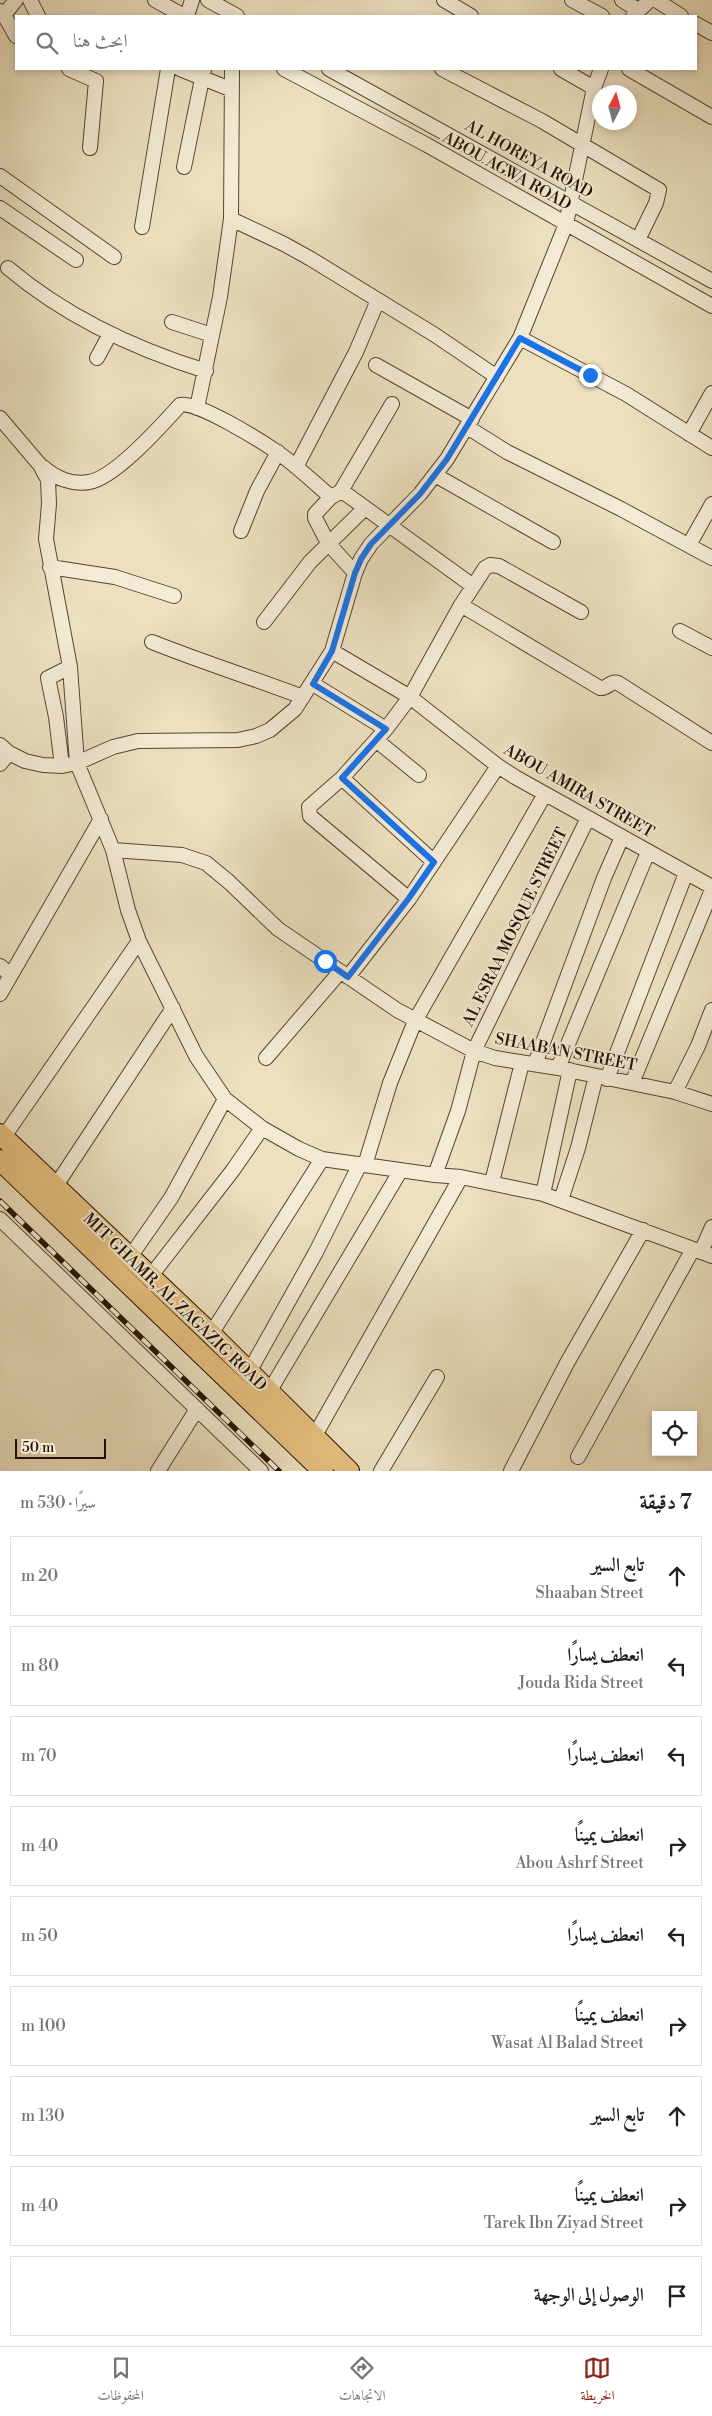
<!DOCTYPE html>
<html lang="ar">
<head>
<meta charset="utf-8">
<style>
	body { margin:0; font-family:"Libre Bodoni",Amiri,serif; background:#f6f6f6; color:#202124; direction:rtl }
	.controls { position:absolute; right:15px; bottom:15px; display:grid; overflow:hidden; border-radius:0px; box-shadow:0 2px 8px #0003 }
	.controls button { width:45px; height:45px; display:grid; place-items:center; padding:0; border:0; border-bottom:1px solid #e0e0e0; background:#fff; color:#202124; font:25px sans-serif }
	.compass { position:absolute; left:592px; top:85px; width:45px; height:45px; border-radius:50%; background:#fff; box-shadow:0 2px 8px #0003; rotate:6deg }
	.scale { position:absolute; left:15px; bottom:12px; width:91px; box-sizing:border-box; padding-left:5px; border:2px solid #251100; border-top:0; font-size:14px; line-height:18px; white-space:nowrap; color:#251100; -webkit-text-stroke:4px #f3ebd5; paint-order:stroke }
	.stop { position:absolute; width:15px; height:15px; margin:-11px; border:4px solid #1a73e8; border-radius:50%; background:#fff }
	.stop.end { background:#1a73e8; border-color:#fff; box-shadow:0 1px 5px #0008 }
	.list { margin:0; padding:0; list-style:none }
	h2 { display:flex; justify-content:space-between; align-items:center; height:65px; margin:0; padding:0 20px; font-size:21px }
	h2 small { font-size:16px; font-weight:400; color:#757577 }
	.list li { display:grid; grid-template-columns:32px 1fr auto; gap:15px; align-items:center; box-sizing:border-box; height:80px; margin:0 10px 10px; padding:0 10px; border:1px solid #e0e0e0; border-radius:0px }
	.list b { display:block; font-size:19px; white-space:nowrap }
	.list p { margin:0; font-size:16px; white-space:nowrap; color:#757577 }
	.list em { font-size:16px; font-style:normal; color:#757577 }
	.icon { flex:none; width:28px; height:28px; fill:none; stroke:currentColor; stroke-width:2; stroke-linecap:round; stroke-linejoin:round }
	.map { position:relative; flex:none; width:712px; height:1471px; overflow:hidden; direction:ltr }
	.search { position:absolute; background:#fff; box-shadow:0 2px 8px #0003; left:15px; right:15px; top:15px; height:55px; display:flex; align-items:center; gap:12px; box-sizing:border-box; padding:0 18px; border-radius:0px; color:#757577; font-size:19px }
	.sheet { height:875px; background:#fff }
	nav { display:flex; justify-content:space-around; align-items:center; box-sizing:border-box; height:70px; border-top:1px solid #e0e0e0; background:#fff; font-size:14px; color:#757577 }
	nav a { display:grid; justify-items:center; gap:2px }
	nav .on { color:#8f2418 }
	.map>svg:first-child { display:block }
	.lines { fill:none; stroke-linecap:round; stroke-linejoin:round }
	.minor-casing { stroke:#574530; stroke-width:16 }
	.highway-casing { stroke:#251100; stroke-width:22 }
	.minor { stroke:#f3ebd5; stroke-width:14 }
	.highway { stroke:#e6c080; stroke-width:20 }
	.rail-casing { stroke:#251100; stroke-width:5.5 }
	.rail { stroke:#f3ebd5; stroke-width:4; stroke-dasharray:11; stroke-linecap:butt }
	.route { stroke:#1a73e8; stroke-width:6 }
	.labels { text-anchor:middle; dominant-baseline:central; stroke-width:4; stroke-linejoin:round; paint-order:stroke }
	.street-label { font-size:16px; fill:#251100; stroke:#f3ebd5 }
</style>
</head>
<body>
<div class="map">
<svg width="712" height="1471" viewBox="0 0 712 1471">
	<rect width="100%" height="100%" fill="#ece0bf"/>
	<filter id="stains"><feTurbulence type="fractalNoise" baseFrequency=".004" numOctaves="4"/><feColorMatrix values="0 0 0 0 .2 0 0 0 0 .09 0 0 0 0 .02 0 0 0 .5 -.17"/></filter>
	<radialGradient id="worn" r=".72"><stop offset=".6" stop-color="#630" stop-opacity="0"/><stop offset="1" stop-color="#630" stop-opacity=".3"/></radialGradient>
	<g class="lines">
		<g class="minor-casing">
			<path id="minor" d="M30 0 38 16
				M155 0 184 16
				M208 0 237 16
				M444 0 471 16
				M572 0 602 16
				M622 0 638 10
				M656 0 681 16
				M0 11 4 15 16 36
				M4 15 16 0
				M187 16 192 0
				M633 16 650 0
				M696 24 712 33
				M69 69 96 81 90 148
				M180 69 230 89
				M284 69 427 145 712 306
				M329 69 712 281
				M442 69 542 121 659 190 656 203 638 240
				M561 69 594 88
				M629 69 712 117
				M184 167 204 69
				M0 176 114 257
				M0 208 76 260
				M231 219 284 244 311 259 435 335 497 377
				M142 227 168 69
				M8 268C65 316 135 349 206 371
				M172 322 212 335
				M520 338 626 394 712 448
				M97 358 110 334
				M376 365 472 419
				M197 408 220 297 231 219 232 69
				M0 418 40 465 48 480 49 504 46 539 70 667 77 763 113 850 128 910 139 941 196 1056 225 1099 262 1128 299 1149 322 1159 211 1334
				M467 427 507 452 621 509 712 558
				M689 434 712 393
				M43 467C55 478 72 485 89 482 115 478 162 425 180 405 196 400 261 441 277 452 296 465 313 482 331 497L342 491 473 586
				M296 467 356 352 378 300
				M435 475 553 542
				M341 491 392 404
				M331 497 315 514V518L328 543 355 573
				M241 531 257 491 278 452
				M689 545 712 504
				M50 567 115 577 174 596
				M461 605 600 688C608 689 610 680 618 683L712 743
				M264 622 310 562 364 509
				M680 631 712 648
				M152 642C202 662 253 678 303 697
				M332 651 410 697 498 766 515 777 712 887
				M313 684 386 729
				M376 740 419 775
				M0 745 9 753 25 761 43 765 62 766 77 763 113 747 138 741 238 740 256 736 270 730 295 709 332 651 355 573 361 559 371 544 420 494 447 459 520 338 566 224 594 88 601 69
				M0 764 9 753
				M62 766 56 717 48 678 70 667
				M342 778 434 862
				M113 850 182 855 206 863 229 882 278 929 397 1010 474 1051 495 1058 558 1068 675 1092 712 1104
				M409 899 310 816 309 807 342 778 386 729 410 697 461 605 485 568 490 565 499 566 581 612
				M0 966 11 975
				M348 977 409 899 498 766
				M0 994 101 819
				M266 1058 340 972
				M535 1064 604 878 622 837
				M558 1068 648 852
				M607 1079 686 873
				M632 1083 712 890
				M675 1092 698 1046 712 1010
				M3 1138 139 941
				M322 1159 435 1175 461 1177 543 1194 712 1256
				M365 1165 390 1083 415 1021 545 794
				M435 1175 458 1111 474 1051 588 818
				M492 1182 522 1063
				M55 1187 173 1008
				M543 1194 570 1070
				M561 1200 578 1148 596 1076
				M0 1219 261 1471
				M701 1252 712 1227
				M130 1257 171 1198 225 1099
				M150 1277 233 1170 262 1128
				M249 1372 316 1252 360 1164
				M269 1392 401 1170
				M314 1437 461 1177
				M578 1457 693 1249
				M158 1471 197 1409
				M381 1471 437 1377
				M511 1471 567 1363 643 1230"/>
		</g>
		<g class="highway-casing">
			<path id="highway" d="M0 1134 211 1334 349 1471
				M0 1160 323 1471"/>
		</g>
		<use href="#minor" class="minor"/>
		<use href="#highway" class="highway"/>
		<g class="rail-casing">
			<path id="rail" d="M0 1201 279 1471"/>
		</g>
		<use href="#rail" class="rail"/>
	</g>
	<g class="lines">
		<path class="route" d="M325 961 348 977 409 898 434 862 342 778 386 729 313 684 332 651 355 573 361 559 371 544 420 494 447 459 520 338 590 375"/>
	</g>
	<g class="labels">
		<g class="street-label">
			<text transform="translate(529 159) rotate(29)">AL HOREYA ROAD</text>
			<text transform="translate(507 171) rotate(29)">ABOU AGWA ROAD</text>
			<text transform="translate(579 791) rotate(30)">ABOU AMIRA STREET</text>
			<text transform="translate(515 927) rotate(-64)">AL ESRAA MOSQUE STREET</text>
			<text transform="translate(566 1052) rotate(11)">SHAABAN STREET</text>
			<text transform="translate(175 1302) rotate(44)">MIT GHAMR, AL ZAGAZIG ROAD</text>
		</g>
	</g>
	<rect width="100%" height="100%" filter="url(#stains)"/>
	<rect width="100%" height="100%" fill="url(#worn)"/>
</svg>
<div class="controls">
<button><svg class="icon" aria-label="locate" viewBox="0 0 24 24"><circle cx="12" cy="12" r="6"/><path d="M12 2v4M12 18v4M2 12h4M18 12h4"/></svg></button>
</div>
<svg class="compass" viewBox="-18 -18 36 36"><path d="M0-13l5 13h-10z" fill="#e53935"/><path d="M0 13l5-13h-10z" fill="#757577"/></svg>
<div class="scale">50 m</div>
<div class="stop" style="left:325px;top:961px"></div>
<div class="stop end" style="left:590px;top:375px"></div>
<div class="search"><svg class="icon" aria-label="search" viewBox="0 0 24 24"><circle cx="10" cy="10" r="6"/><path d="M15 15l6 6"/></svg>ابحث هنا</div>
</div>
<section class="sheet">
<h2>7 دقيقة<small>سيرًا · 530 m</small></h2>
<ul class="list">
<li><svg class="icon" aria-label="ahead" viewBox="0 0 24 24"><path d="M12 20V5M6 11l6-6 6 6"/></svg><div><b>تابع السير</b><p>Shaaban Street</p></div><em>20 m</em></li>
<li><svg class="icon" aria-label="left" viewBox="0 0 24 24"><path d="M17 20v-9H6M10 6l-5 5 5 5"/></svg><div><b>انعطف يسارًا</b><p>Jouda Rida Street</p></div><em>80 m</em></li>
<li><svg class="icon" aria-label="left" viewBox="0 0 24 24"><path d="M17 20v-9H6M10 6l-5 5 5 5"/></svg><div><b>انعطف يسارًا</b></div><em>70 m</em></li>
<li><svg class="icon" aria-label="right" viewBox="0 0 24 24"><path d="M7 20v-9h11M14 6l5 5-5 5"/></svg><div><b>انعطف يمينًا</b><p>Abou Ashrf Street</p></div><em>40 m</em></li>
<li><svg class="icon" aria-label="left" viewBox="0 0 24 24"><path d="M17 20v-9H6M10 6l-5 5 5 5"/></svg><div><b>انعطف يسارًا</b></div><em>50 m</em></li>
<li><svg class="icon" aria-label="right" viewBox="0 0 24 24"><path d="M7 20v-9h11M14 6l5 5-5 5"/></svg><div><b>انعطف يمينًا</b><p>Wasat Al Balad Street</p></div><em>100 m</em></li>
<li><svg class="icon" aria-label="ahead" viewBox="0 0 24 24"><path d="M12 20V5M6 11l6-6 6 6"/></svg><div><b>تابع السير</b></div><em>130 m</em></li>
<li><svg class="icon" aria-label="right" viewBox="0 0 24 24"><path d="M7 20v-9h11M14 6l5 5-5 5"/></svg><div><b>انعطف يمينًا</b><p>Tarek Ibn Ziyad Street</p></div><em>40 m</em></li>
<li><svg class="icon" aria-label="arrive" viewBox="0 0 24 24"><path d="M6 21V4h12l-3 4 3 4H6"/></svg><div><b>الوصول إلى الوجهة</b></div></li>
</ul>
</section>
<nav>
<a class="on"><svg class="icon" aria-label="map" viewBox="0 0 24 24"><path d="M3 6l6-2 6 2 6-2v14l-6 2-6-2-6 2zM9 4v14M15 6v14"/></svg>الخريطة</a>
<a><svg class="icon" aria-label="directions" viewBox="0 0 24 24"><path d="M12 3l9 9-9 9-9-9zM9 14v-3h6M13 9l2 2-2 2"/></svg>الاتجاهات</a>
<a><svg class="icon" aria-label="saved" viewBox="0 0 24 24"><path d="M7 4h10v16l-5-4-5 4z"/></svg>المحفوظات</a>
</nav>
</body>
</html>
